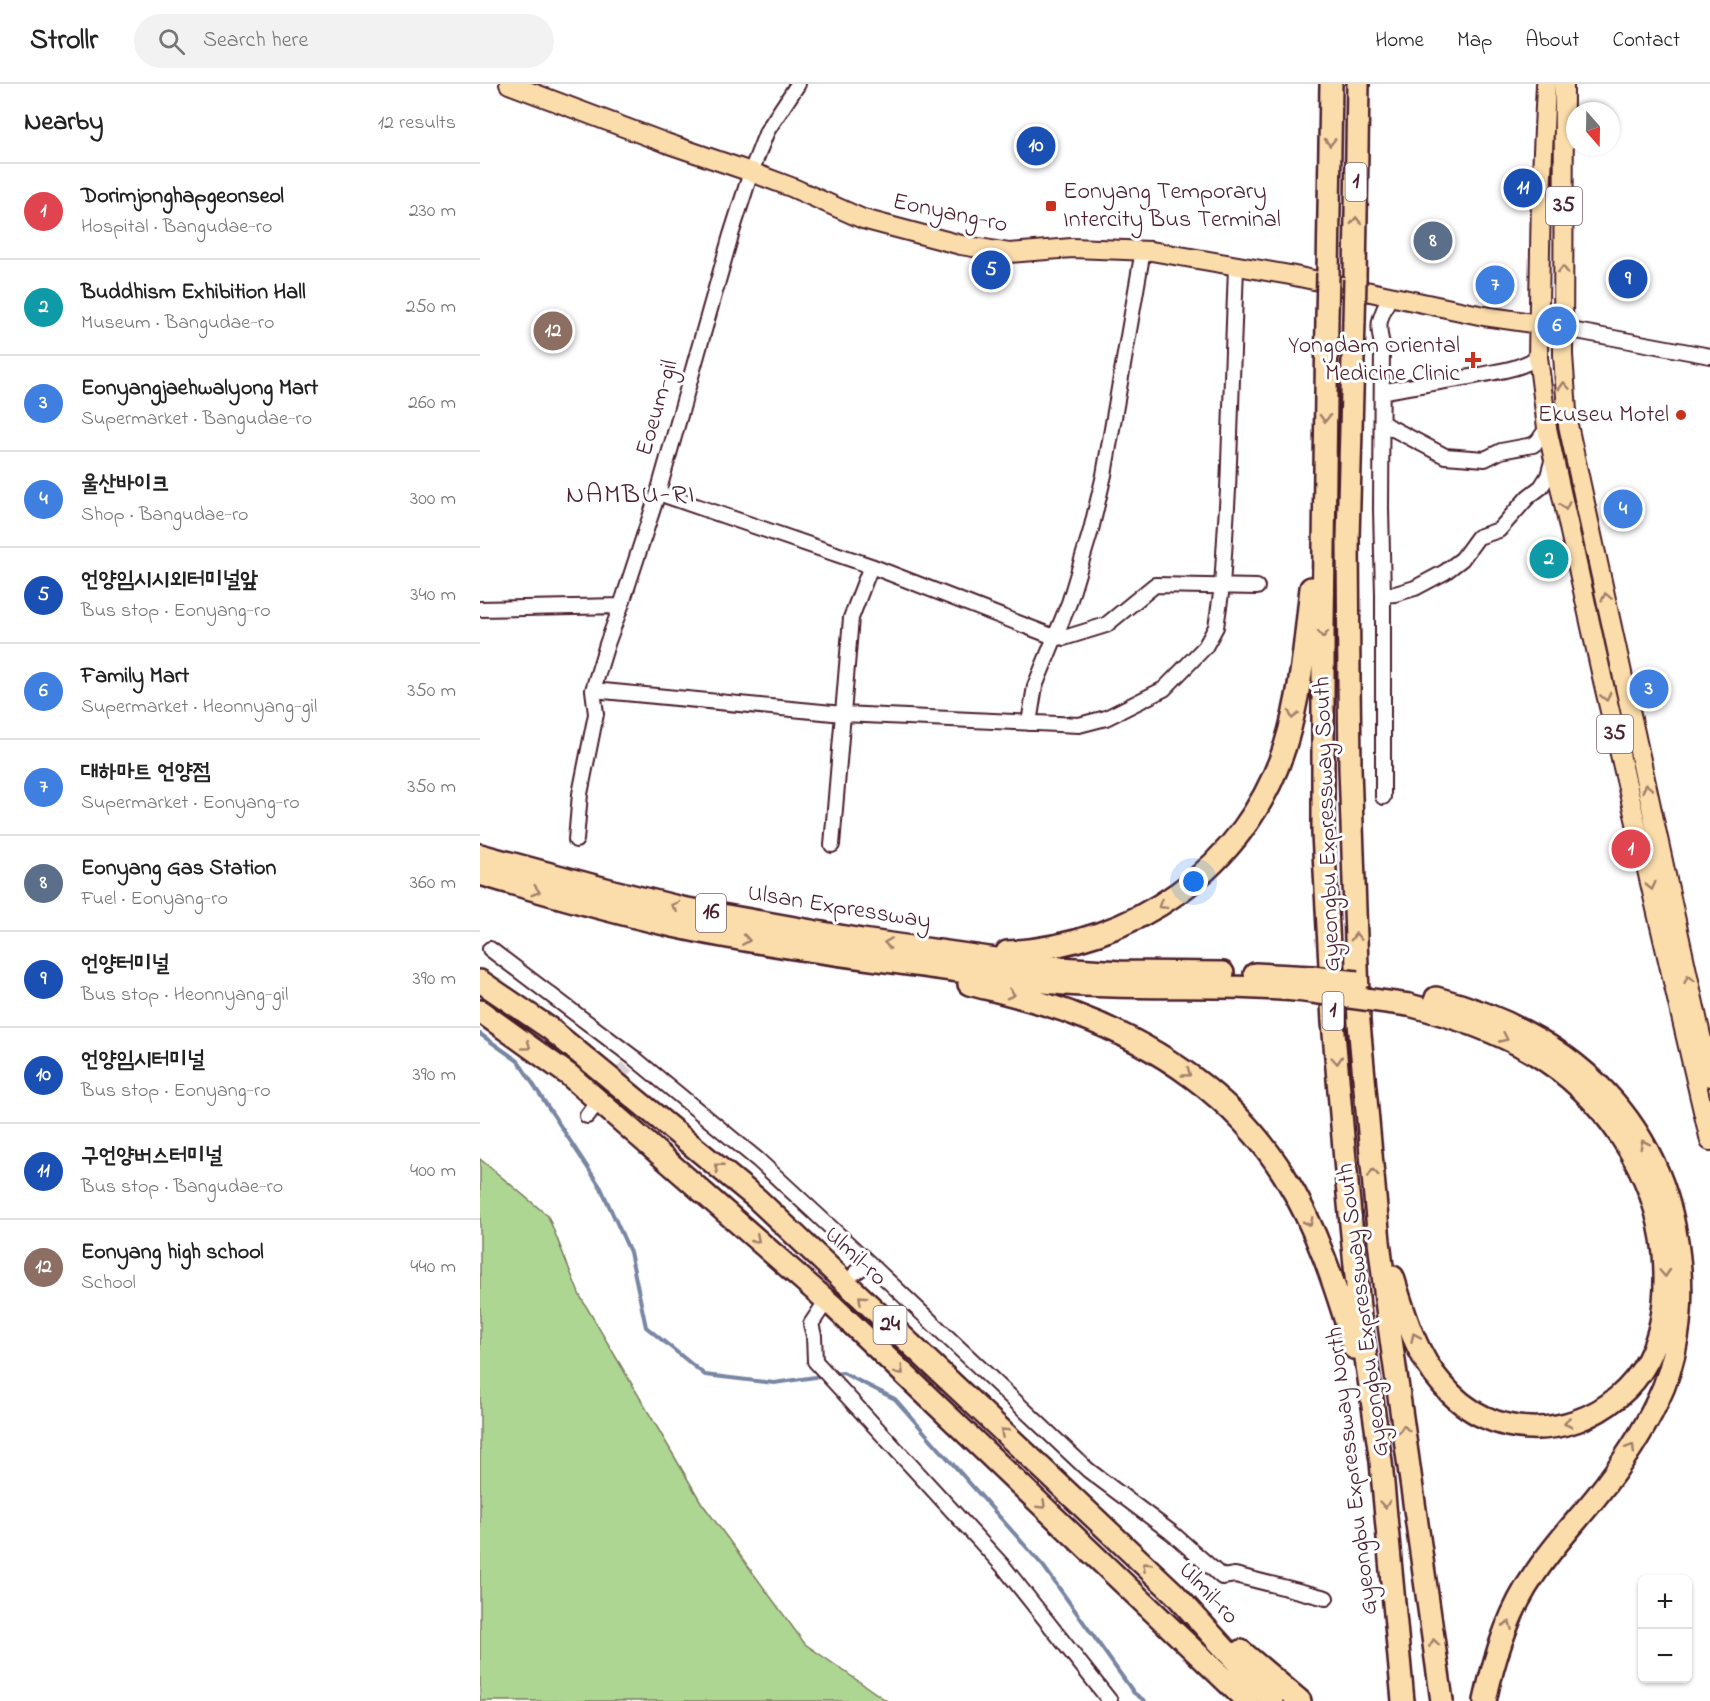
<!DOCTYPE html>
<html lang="en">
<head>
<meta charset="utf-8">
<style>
	body { margin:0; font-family:"Indie Flower","Poor Story",sans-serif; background:#f2f2f2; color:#222 }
	.controls { position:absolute; right:18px; bottom:18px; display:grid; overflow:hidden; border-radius:9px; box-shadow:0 2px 4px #0004 }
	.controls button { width:54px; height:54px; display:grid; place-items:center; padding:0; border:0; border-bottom:2px solid #e0e0e0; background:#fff; color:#222; font:30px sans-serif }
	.compass { position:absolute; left:1086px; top:18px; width:54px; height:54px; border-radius:50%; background:#fff; box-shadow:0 2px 4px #0004; rotate:160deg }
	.you { position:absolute; left:714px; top:798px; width:21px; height:21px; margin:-15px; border:4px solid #fff; border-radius:50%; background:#1a73e8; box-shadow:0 0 0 9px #1a73e833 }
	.badge { display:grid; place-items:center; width:39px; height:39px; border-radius:50%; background:#0b8043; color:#fff; font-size:20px; font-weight:700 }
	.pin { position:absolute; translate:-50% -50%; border:3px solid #fff; box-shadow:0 2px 6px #0006 }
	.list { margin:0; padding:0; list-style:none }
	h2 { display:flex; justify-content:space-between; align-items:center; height:78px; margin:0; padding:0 24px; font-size:26px }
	h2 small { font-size:20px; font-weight:400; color:#767676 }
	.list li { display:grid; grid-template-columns:39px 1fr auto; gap:18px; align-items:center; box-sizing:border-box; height:96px; padding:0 24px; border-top:2px solid #e0e0e0 }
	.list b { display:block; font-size:22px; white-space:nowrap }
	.list p { margin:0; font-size:20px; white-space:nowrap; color:#767676 }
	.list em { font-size:20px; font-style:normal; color:#767676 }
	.icon { flex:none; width:33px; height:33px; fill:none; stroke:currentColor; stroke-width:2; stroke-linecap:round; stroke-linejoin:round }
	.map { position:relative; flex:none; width:1230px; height:1617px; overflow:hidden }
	header { display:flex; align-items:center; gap:36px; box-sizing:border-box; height:84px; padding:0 30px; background:#fff; border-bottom:2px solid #e0e0e0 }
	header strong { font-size:28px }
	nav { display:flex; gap:33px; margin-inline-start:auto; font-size:21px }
	.search { width:420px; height:54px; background:#f2f2f2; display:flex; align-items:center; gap:15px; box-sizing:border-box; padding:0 21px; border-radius:33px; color:#767676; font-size:22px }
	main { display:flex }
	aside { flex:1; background:#fff }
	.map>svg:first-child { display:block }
	.green { fill:#aed693; stroke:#7c7a5f; stroke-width:1.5 }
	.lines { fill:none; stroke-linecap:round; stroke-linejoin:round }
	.stream { stroke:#7886a3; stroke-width:4 }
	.minor-tunnel { stroke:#dbd2d5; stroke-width:14; stroke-dasharray:14 7; stroke-linecap:butt }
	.minor-casing { stroke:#4a1f2b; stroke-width:18 }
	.major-casing { stroke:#4a1f2b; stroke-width:22 }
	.highway-casing { stroke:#4a1f2b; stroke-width:26 }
	.minor { stroke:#fff; stroke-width:14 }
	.major { stroke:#fbddab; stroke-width:18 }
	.highway { stroke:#fbddab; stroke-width:21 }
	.highway-bridge-casing { stroke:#4a1f2b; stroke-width:26; stroke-linecap:butt }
	.highway-bridge { stroke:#fbddab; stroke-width:21 }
	.oneway { stroke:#a27e6b }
	.poi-dot { fill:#c8321e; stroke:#fff; stroke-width:2 }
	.labels { text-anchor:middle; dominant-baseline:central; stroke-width:6; stroke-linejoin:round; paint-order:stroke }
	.shield { fill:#fff; stroke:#80626b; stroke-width:1.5 }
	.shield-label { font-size:22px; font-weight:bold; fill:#4a1f2b }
	.poi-label { font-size:24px; fill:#4a1f2b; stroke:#fff; text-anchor:end }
	.street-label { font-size:24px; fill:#4a1f2b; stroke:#fff }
	.quarter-label { font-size:27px; letter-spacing:1.5px; fill:#4a1f2b; stroke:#fff }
</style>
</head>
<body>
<header>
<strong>Strollr</strong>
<div class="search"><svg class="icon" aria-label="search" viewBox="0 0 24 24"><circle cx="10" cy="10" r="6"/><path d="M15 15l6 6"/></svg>Search here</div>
<nav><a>Home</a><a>Map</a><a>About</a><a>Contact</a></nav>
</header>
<main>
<aside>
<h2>Nearby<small>12 results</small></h2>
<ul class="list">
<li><span class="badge" style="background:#e0444e">1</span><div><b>Dorimjonghapgeonseol</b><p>Hospital · Bangudae-ro</p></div><em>230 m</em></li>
<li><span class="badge" style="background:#0f9aa8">2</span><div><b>Buddhism Exhibition Hall</b><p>Museum · Bangudae-ro</p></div><em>250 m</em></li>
<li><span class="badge" style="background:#3f7fe0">3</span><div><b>Eonyangjaehwalyong Mart</b><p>Supermarket · Bangudae-ro</p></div><em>260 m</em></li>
<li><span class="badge" style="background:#3f7fe0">4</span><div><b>울산바이크</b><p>Shop · Bangudae-ro</p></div><em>300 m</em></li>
<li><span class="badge" style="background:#1a4fb4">5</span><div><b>언양임시시외터미널앞</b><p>Bus stop · Eonyang-ro</p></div><em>340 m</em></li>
<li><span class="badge" style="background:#3f7fe0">6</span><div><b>Family Mart</b><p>Supermarket · Heonnyang-gil</p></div><em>350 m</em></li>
<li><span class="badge" style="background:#3f7fe0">7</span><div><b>대하마트 언양점</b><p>Supermarket · Eonyang-ro</p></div><em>350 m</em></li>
<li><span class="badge" style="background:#5c6f8a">8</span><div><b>Eonyang Gas Station</b><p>Fuel · Eonyang-ro</p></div><em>360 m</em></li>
<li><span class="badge" style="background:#1a4fb4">9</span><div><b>언양터미널</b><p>Bus stop · Heonnyang-gil</p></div><em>390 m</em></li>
<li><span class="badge" style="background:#1a4fb4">10</span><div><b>언양임시터미널</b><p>Bus stop · Eonyang-ro</p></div><em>390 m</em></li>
<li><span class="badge" style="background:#1a4fb4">11</span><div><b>구언양버스터미널</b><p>Bus stop · Bangudae-ro</p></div><em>400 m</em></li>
<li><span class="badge" style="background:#8d6e63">12</span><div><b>Eonyang high school</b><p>School</p></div><em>440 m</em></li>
</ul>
</aside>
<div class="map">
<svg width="1230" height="1617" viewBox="0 0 1230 1617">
	<rect width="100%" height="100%" fill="#fff"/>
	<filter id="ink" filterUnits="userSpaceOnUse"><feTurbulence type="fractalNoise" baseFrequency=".0167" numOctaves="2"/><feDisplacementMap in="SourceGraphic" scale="12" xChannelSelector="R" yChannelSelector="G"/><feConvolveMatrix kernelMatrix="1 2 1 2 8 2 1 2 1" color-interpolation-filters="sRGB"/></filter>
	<g filter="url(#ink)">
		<path class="green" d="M0 1075 68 1132 100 1212 221 1418 325 1560 407 1617H0Z"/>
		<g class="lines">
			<path class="stream" d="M0 950 38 977 121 1104 150 1168 166 1243 225 1291 294 1299 342 1292
				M353 1290 363 1289 415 1315 564 1483 654 1609 665 1617"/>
			<path class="minor-tunnel" d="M116 1020 147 982"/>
			<g class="minor-casing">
				<path id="minor" d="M910 212C901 233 896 237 902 260L901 425 903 511 915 510 935 504 965 488 982 475 998 453 1019 446 1048 413 1061 403 1068 392 1073 374
					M1059 240 1230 272
					M902 308C938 300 974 297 1010 289 1027 286 1043 283 1058 273
					M902 339 965 372 1005 375 1021 367 1053 361 1058 357 1067 344
					M178 409 391 482 569 551 584 554 626 541 675 501 777 503
					M0 525 141 522
					M113 606 127 560 141 522 178 409 251 151 271 88 287 47 318 0
					M549 639 555 602 589 519 611 446 624 391 663 166
					M903 713V511
					M96 756 100 710 116 630 113 606 363 630 599 641 626 634 684 605 725 563 736 543 742 503 748 406 756 183
					M352 761 371 534 391 482
					M10 865 154 974 278 1076 389 1179 608 1386 692 1449 742 1493 755 1491 846 1514
					M107 1032 116 1020
					M376 1188 389 1179
					M343 1222 331 1240 334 1252 335 1277 523 1482 630 1617"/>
			</g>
			<g class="major-casing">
				<path id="major" d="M29 0 186 59 271 88 311 103 383 135 481 161 529 169 592 164 671 167 810 191 1004 232 1059 240
					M1066 0 1061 113 1058 273 1067 344 1123 597 1230 1057
					M1084 0 1083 271 1088 341 1230 993"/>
			</g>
			<g class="highway-casing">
				<path id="highway" d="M848 189 851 0
					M875 195 878 0
					M847 234 843 540V749L853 938 867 1099 880 1233 901 1378 923 1617
					M874 237 868 454 869 597 870 684 879 939 899 1157 909 1241 962 1617
					M0 771 133 807 202 824 382 856 580 884 640 888 743 889
					M0 790C64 809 128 827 193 842 261 857 330 867 399 876 457 884 516 893 575 899 661 907 747 898 833 908
					M527 868C653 861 766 785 805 662 821 611 825 557 831 504
					M775 890 832 893
					M0 897 69 944 276 1114 694 1509 792 1617
					M489 900C524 909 560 917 594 930 678 961 756 1014 804 1091 837 1144 856 1204 874 1264
					M956 914C1093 950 1190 1039 1200 1186 1203 1230 1197 1278 1177 1318 1161 1352 1139 1384 1116 1413 1095 1439 1072 1463 1054 1491 1028 1528 1014 1574 1005 1617
					M0 927 89 991 354 1223 767 1617
					M913 1193C924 1229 936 1271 962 1300 973 1313 988 1326 1004 1333 1064 1361 1137 1334 1168 1276 1185 1243 1187 1206 1184 1170 1176 1087 1123 1010 1052 968 1014 946 972 932 929 921
					M761 1567 820 1617"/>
			</g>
			<use href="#minor" class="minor"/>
			<use href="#major" class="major"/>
			<use href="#highway" class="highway"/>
			<g class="highway-bridge-casing">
				<path id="highway-bridge" d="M847 234 848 189
					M874 237 875 195
					M832 893 877 898
					M833 908 929 921"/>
			</g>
			<use href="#highway-bridge" class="highway-bridge"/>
		</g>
		<defs><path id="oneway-chevron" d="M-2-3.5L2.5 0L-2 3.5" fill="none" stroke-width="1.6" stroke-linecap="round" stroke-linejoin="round" transform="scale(1.5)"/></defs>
		<g class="oneway">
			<use href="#oneway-chevron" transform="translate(850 58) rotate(91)"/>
			<use href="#oneway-chevron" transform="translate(876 137) rotate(-89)"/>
			<use href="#oneway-chevron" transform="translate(1083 186) rotate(-90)"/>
			<use href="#oneway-chevron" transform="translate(1084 302) rotate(-93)"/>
			<use href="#oneway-chevron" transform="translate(845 334) rotate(91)"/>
			<use href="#oneway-chevron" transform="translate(1085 422) rotate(78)"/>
			<use href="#oneway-chevron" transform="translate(1126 513) rotate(-102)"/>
			<use href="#oneway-chevron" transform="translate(843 550) rotate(90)"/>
			<use href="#oneway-chevron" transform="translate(1126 613) rotate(76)"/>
			<use href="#oneway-chevron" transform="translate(813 631) rotate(103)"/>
			<use href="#oneway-chevron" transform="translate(1167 704) rotate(-102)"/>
			<use href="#oneway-chevron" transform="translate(1171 802) rotate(77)"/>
			<use href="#oneway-chevron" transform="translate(56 807) rotate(17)"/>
			<use href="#oneway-chevron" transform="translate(682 821) rotate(148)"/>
			<use href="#oneway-chevron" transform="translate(195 822) rotate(-167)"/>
			<use href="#oneway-chevron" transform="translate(876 853) rotate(-92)"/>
			<use href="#oneway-chevron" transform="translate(266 856) rotate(9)"/>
			<use href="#oneway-chevron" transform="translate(408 859) rotate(-172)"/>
			<use href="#oneway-chevron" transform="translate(1209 895) rotate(-102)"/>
			<use href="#oneway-chevron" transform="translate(531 910) rotate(14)"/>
			<use href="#oneway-chevron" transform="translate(1024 954) rotate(25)"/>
			<use href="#oneway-chevron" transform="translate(47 962) rotate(36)"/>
			<use href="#oneway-chevron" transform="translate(857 976) rotate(85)"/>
			<use href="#oneway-chevron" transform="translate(707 989) rotate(36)"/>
			<use href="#oneway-chevron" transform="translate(1164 1060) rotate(-117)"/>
			<use href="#oneway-chevron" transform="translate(238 1083) rotate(-141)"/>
			<use href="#oneway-chevron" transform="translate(893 1089) rotate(-96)"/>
			<use href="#oneway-chevron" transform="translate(829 1138) rotate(64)"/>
			<use href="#oneway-chevron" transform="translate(276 1155) rotate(41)"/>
			<use href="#oneway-chevron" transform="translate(1185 1189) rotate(87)"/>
			<use href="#oneway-chevron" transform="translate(382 1215) rotate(-137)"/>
			<use href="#oneway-chevron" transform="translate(935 1253) rotate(-114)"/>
			<use href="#oneway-chevron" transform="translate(420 1287) rotate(44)"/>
			<use href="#oneway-chevron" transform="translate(1088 1339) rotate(166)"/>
			<use href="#oneway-chevron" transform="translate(924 1345) rotate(-98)"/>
			<use href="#oneway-chevron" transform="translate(524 1348) rotate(-137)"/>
			<use href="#oneway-chevron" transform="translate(1151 1364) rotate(-58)"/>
			<use href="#oneway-chevron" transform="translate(905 1420) rotate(85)"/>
			<use href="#oneway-chevron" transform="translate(562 1421) rotate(44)"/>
			<use href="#oneway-chevron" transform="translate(666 1482) rotate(-137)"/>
			<use href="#oneway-chevron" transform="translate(1028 1541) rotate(-67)"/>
			<use href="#oneway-chevron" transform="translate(954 1559) rotate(-98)"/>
		</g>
	</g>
	<g class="poi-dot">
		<rect x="565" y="116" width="12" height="12" rx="3"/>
		<path d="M990 267h6v6h6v6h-6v6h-6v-6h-6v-6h6z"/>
		<circle cx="1201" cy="331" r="6"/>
	</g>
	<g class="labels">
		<g class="shield">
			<rect x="865.5" y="79" width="21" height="38" rx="4.5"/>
			<rect x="1066" y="103" width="36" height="38" rx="4.5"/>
			<rect x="1117" y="631" width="36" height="38" rx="4.5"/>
			<rect x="216" y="810" width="30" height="38" rx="4.5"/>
			<rect x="842.5" y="908" width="21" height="38" rx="4.5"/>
			<rect x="393.5" y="1222" width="33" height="38" rx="4.5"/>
		</g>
		<g class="shield-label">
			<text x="876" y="98">1</text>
			<text x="1084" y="122">35</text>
			<text x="1135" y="650">35</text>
			<text x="231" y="829">16</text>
			<text x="853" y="927">1</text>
			<text x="410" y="1241">24</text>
		</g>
		<g class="poi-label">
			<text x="583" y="108" text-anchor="start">Eonyang Temporary<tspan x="583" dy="28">Intercity Bus Terminal</tspan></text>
			<text x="980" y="262">Yongdam Oriental<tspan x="980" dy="28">Medicine Clinic</tspan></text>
			<text x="1189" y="331">Ekuseu Motel</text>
		</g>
		<g class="street-label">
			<text transform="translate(470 130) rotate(12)">Eonyang-ro</text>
			<text transform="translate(178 324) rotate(-74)">Eoeum-gil</text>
			<text transform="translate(848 740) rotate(-92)">Gyeongbu Expressway South</text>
			<text transform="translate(359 824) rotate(9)">Ulsan Expressway</text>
			<text transform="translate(375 1173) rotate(43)">Ulmil-ro</text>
			<text transform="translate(884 1226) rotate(-97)">Gyeongbu Expressway South</text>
			<text transform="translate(873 1387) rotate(-97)">Gyeongbu Expressway North</text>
			<text transform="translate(728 1510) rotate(47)">Ulmil-ro</text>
		</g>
		<g class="quarter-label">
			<text x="151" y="411">NAMBU-RI</text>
		</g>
	</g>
</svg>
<div class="controls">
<button>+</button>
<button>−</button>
</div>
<svg class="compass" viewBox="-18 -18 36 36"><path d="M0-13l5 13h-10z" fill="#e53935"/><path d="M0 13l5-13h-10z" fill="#767676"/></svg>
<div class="you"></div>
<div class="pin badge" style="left:1151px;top:765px;background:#e0444e">1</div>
<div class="pin badge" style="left:1069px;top:475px;background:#0f9aa8">2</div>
<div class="pin badge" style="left:1169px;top:605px;background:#3f7fe0">3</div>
<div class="pin badge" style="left:1143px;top:425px;background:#3f7fe0">4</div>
<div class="pin badge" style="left:511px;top:186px;background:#1a4fb4">5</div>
<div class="pin badge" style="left:1077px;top:242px;background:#3f7fe0">6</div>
<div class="pin badge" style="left:1015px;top:201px;background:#3f7fe0">7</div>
<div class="pin badge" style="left:953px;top:157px;background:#5c6f8a">8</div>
<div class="pin badge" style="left:1148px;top:195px;background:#1a4fb4">9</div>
<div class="pin badge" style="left:556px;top:62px;background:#1a4fb4">10</div>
<div class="pin badge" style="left:1043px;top:104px;background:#1a4fb4">11</div>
<div class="pin badge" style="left:73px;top:247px;background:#8d6e63">12</div>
</div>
</main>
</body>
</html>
